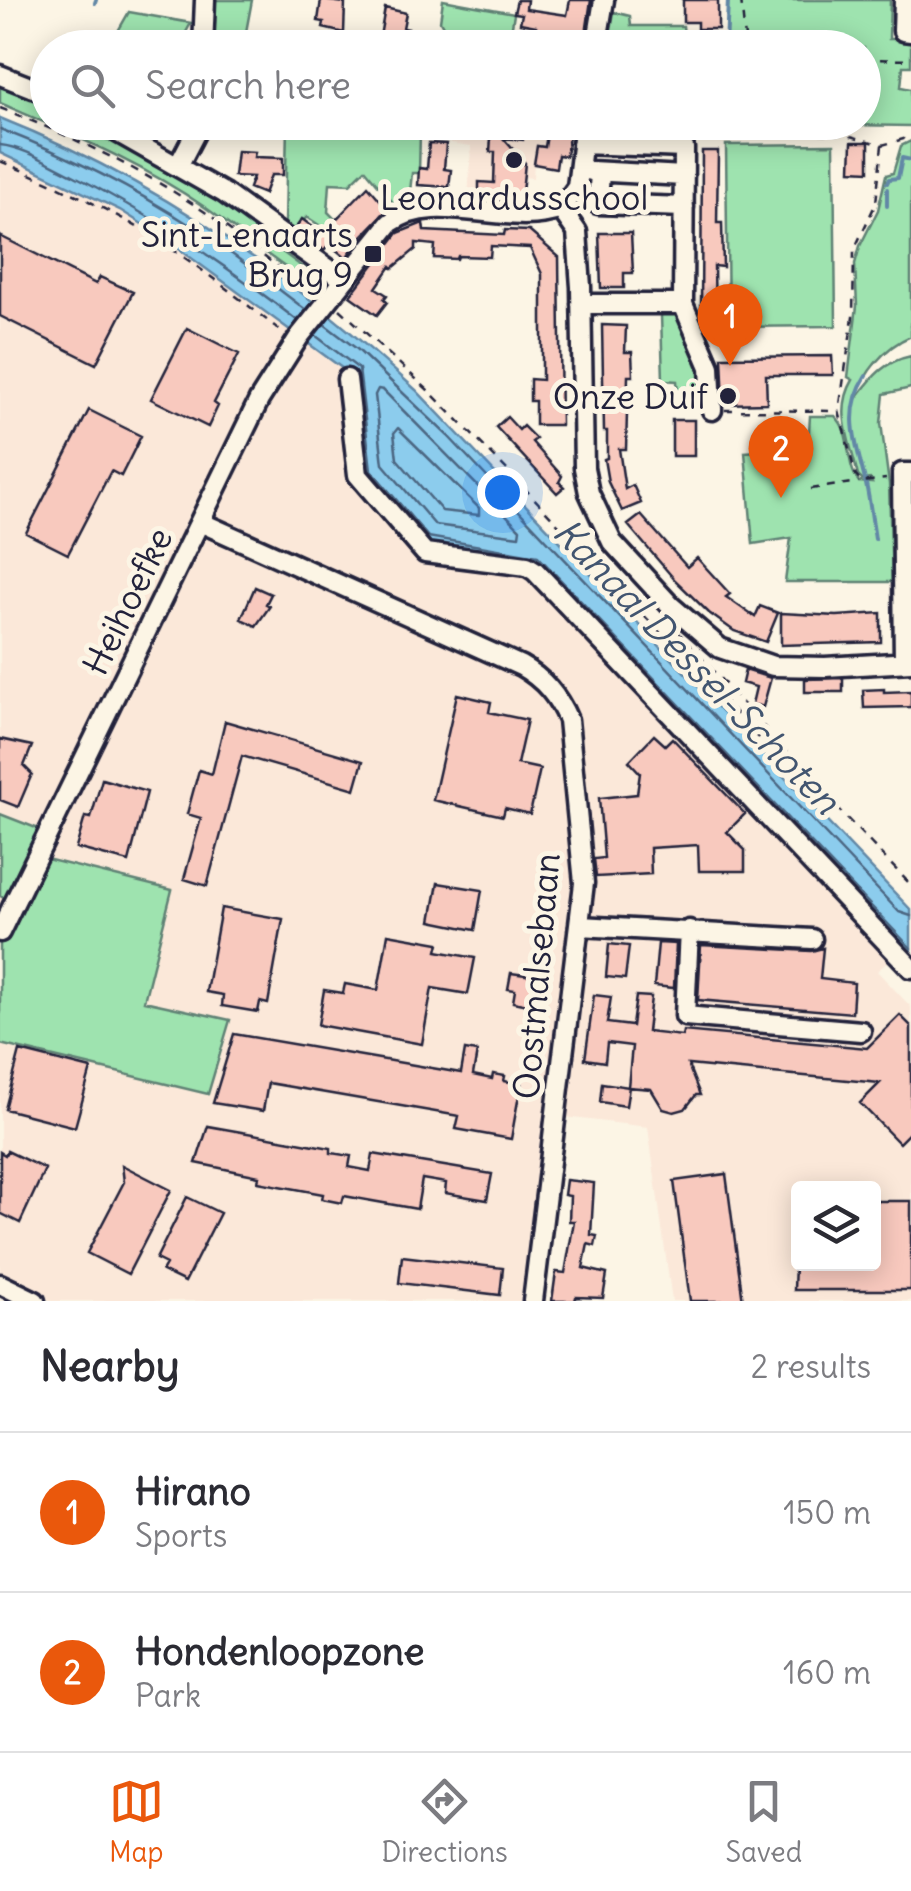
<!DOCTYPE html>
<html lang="en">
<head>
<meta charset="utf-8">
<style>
	body { margin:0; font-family:Delius,sans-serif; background:#f7f7f7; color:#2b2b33 }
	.controls { position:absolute; right:30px; bottom:30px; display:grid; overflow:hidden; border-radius:10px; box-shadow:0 5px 25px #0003 }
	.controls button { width:90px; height:90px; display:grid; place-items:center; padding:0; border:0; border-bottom:2px solid #e1e1e2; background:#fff; color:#2b2b33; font:50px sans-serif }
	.you { position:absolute; left:502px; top:492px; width:35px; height:35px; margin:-25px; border:8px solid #fff; border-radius:50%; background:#1a73e8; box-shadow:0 0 0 15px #1a73e833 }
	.badge { display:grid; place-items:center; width:65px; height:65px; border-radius:50%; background:#ea580c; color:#fff; font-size:32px; font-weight:700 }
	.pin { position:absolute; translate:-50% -82px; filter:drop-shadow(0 2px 5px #0008) }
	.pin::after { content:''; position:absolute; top:52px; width:35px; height:30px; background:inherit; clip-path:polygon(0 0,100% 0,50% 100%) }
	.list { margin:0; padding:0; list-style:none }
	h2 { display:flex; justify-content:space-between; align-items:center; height:130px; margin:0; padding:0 40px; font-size:42px }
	h2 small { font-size:32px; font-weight:400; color:#7c7c81 }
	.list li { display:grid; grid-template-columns:65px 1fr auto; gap:30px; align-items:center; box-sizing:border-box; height:160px; padding:0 40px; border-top:2px solid #e1e1e2 }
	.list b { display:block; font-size:38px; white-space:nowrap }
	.list p { margin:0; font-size:32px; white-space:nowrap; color:#7c7c81 }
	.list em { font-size:32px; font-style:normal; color:#7c7c81 }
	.icon { flex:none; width:55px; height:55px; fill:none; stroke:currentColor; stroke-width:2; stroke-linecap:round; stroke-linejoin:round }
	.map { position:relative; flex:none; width:911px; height:1301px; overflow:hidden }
	.search { position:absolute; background:#fff; box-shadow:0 5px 25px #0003; left:30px; right:30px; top:30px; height:110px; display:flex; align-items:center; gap:25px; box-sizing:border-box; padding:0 35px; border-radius:55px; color:#7c7c81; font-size:38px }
	.sheet { height:450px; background:#fff }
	nav { display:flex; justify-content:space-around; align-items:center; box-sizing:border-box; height:140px; border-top:2px solid #e1e1e2; background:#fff; font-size:28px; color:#7c7c81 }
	nav a { display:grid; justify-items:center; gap:5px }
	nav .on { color:#ea580c }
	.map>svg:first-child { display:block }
	.built { fill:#fbe8d9; fill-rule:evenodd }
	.green { fill:#9ee3af; stroke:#608275; stroke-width:2.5 }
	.water { fill:#8ccced; stroke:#6288a6; stroke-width:2.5 }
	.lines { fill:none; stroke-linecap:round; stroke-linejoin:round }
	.shore { stroke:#4c6682; stroke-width:2.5 }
	.stream { stroke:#6288a6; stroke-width:4 }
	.building { fill:#f8c9be; stroke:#22223b; stroke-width:2.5 }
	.minor-casing { stroke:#22223b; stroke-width:25 }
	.path { stroke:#22223b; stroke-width:2.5; stroke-dasharray:8 8; stroke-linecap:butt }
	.minor { stroke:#fcf5e5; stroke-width:18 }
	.poi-dot { fill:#22223b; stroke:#fcf5e5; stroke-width:4 }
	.labels { text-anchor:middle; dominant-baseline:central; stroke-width:10; stroke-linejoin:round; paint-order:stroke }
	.poi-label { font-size:35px; fill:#22223b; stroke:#fcf5e5; text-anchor:end }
	.street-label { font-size:35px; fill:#22223b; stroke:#fcf5e5 }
	.water-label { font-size:38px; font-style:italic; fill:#425570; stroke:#fcf5e5 }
</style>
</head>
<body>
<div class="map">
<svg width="911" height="1301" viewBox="0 0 911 1301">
	<rect width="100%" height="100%" fill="#fcf5e5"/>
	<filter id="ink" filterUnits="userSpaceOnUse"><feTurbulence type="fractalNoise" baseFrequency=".01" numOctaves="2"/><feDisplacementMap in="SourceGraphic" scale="20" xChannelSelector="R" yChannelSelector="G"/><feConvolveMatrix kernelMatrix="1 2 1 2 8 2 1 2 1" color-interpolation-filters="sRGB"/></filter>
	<g filter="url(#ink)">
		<path class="built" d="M438 123H571L566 156 558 155 556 168 534 164 533 178 524 177 521 204 468 200 471 146 451 143 453 126Z
			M0 153 120 210 164 238 350 374 900 952 877 971 911 1007V1301H672L648 1127 548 1115 520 1301H52L0 1276ZM798 1188H874V1264H798Z"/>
		<path class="green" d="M209 0H252L246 32 289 38V46L307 47 207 45Z
			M443 0 514 13 510 39 444 28 440 21Z
			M728 0H890L889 39H911V66H903L901 87 911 89V126L722 123 864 122V48L726 47Z
			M129 12 191 23 178 47H109Z
			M614 12 630 16 631 26H683L685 45 722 47H608Z
			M0 83 47 101 48 122 88 123 265 229V239L329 287 326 293C283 270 246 236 206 208 143 164 71 134 0 103Z
			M438 122 453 126 452 134 420 132 419 173H412L409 201 395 205 365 169 350 184 330 183 328 212 337 221 328 231 307 217 294 229 285 226 287 123Z
			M911 141V336C884 347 864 373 855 400 871 379 882 362 911 356V388L884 394 881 423 889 484 892 582H785L791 538 753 544 745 452 808 448 810 416H835C853 433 844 463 859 482L872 483 870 479 862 480 858 476C851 442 834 412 853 380L848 377 857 306 855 264 860 246 878 210 886 175 893 173 901 146Z
			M834 144 836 326 728 327 726 145Z
			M676 308 675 314 684 315 704 367 702 404 679 403 677 381 663 380 661 315Z
			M0 814 49 833 38 857 172 890 144 1001 230 1020 208 1094 0 1044V932L15 903 0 896Z"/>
		<path class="water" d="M0 118C156 180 294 277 416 390L911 910V963L531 563 424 547 361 474 350 374 164 238 120 210 0 153Z"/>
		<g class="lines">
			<path class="shore" d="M0 129C67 155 133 188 193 227 233 253 269 282 306 310
				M0 145C23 147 50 164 71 174 152 215 226 265 298 321
				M324 324 357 349 448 436 899 912 911 916
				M315 335 359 369 371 470 428 537 538 556 911 948
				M378 389 383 390 520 529 519 536 435 525 383 464 375 395Z
				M398 428 479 508V515L442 511 397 459 394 433Z"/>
			<path class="stream" d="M95 3 96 0
				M726 48 728 0
				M722 129V122
				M887 183 889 179 898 178 902 158 911 160
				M887 206V189
				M866 376C842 412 857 446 866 484 870 502 872 520 875 539"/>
		</g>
		<path class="building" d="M321 0 345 3 344 33 323 28 324 22 318 21Z
			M517 0H527L526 9 567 15 570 0H591L584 48H567L568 40 535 35 536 26 520 23 522 14 514 13Z
			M683 0H718V29H697V22H683Z
			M385 8 406 13 403 28 415 30 413 48H378Z
			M492 122H524L523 140 503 138 525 163 521 202 479 199V182L494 183 495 152H490Z
			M549 122H571L566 156 558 155 556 168 534 164 537 146 545 147Z
			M852 142H869V171L851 170Z
			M429 143 446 144 444 169 451 170 449 187 418 185 419 168 427 169Z
			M237 151 255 152 254 157 283 158V175H271L264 194 249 188 253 177 234 176Z
			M702 151H718L717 223H722L723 267 714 266 715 319H703L701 315Z
			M368 186 388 209 360 238 346 258 329 244 324 250 295 229 302 219 321 233 325 231Z
			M423 223 424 231 504 235 505 230 529 231 559 257 561 425H535V401H530V379L542 380V274L530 248 491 246 490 257 458 256 457 259 434 258 435 245 416 243V249L393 268 391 266 376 288 387 295 384 299 387 302 377 315 350 296 398 233Z
			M599 233H631L633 273H624V288H601Z
			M0 236 96 284 100 277 133 292 96 364 0 316Z
			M602 325 626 326 625 352H632L633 376H628L626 449H619L625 489 633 485 641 503 622 511 608 482 604 459 607 458V431H604Z
			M187 328 239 354 214 403 218 406 208 427 151 399Z
			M832 356 833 375H766L767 403 724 404 722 357Z
			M89 410 141 436 121 476 111 471 68 554 26 533Z
			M507 417 519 430 523 426 536 439 532 442 562 476 559 482 564 487 557 493 496 427Z
			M672 420H694V456H672Z
			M761 422 795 423 794 444H760Z
			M641 515 687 567 697 558 730 594 726 597 755 617 760 606 778 613 766 642 734 631 709 613 675 580 628 525Z
			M255 587 271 594 266 604 270 606 256 626 241 619Z
			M781 613 837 616 881 613V642L781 645Z
			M745 670 771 678 763 707 752 704 756 687 742 683Z
			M843 678V692H805V679Z
			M884 689V692L911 691V707L864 708 863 690Z
			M457 694 491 702 489 712 527 720 517 764 540 769 530 814 505 808 503 816 433 800Z
			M225 721 363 761 355 789 242 756 207 886 184 879 201 818 187 814 199 770 212 774Z
			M654 735 665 745 672 738 745 814 727 832 745 850V871H699L698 845 650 848 651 874 596 877 594 859 604 858 599 798 637 794 640 773 629 761Z
			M0 739 32 746 24 766 32 774 18 807 0 800Z
			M102 779 147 792 129 862 76 848 85 817 91 818Z
			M438 883 482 890 475 930 431 921Z
			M221 908 283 919 268 1004 260 1002 258 1012 222 1006 223 995 206 992Z
			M388 934 439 943 437 951 475 958 468 994 432 988 422 1044 318 1025 324 990 343 993 345 984 378 990Z
			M658 943 676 944 674 988 654 986Z
			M609 944 629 946 625 979 606 977Z
			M701 945 811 951 823 948 820 979 854 983 852 1013 698 1000Z
			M511 973 540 977 532 1006 513 1002 515 990 508 989Z
			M594 995 611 997 607 1023 632 1026 636 996 651 997 647 1032 682 1036 683 1031 867 1048 900 1015 911 1026V1131L899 1143 860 1103 880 1083 688 1065 700 1095H696L685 1109 674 1112 663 1109 651 1089 628 1087 632 1046 607 1043 605 1062 585 1059Z
			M234 1034 461 1073 465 1050 477 1052 473 1075 492 1079 493 1074 505 1076 504 1081 521 1084 511 1139 456 1129 459 1116 268 1083 263 1111 213 1103Z
			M20 1051 91 1069 75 1127 5 1109Z
			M602 1083 629 1087 626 1106 600 1102Z
			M208 1126 331 1148V1153L351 1156 349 1167 370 1171 373 1154 492 1174 487 1200 445 1193 446 1183 422 1179 417 1209 344 1196 342 1203 322 1199 323 1194 258 1182 259 1176 196 1163Z
			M7 1151 45 1169 20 1223 0 1213V1152L5 1155Z
			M122 1165 171 1190 128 1274 87 1253 124 1182Z
			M726 1174 743 1301H690L674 1181Z
			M566 1180 594 1183 591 1235 597 1236 595 1246 588 1244 583 1268 607 1274 603 1298 576 1297 575 1301H552L556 1272 565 1273 574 1221H569L570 1196 564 1195Z
			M187 1197 220 1213 185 1282 162 1271 166 1264 156 1259Z
			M874 1201H911V1290H794L795 1264H874Z
			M402 1256 503 1268 500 1295 399 1283Z"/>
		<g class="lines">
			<g class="minor-casing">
				<path id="minor" d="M904 0 903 31 911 32
					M203 48 205 0
					M596 48 604 0
					M0 75 48 94
					M99 122 224 193 344 280
					M582 144 684 148 683 304
					M178 166 201 122
					M591 171 684 176
					M600 172 598 204 684 207
					M561 209 577 232 581 287 584 468 589 493 612 542 671 606 720 648 773 666 825 667 911 662
					M581 304H683L710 367 712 410
					M347 379 358 475 425 553 527 566 535 571 911 968
					M200 522 521 666C544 679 558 696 568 720L584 883 533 1301
					M904 662 902 473H911
					M580 926 812 939
					M689 930 685 1016 861 1031
					M0 932 259 400 299 337 390 223C434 189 511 229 561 209L577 187 585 122
					M0 1284 35 1301"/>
			</g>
			<path class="path" d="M741 0 746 48
				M864 59 911 60
				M0 108C71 136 142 169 205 212 243 238 277 270 317 293
				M693 139 700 133 844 134 882 145 911 137
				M882 145 876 203 854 250 853 317 839 411 856 476 861 482 886 479
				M0 161C43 179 85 198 125 220 181 251 232 293 282 332
				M340 309 428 390 514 477 808 790 835 806 911 885
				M725 410 837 411
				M811 489 859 482
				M578 547 608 559
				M677 631 833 803"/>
			<use href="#minor" class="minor"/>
		</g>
	</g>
	<g class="poi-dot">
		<circle cx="514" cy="160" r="10"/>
		<rect x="363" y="244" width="20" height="20" rx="5"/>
		<circle cx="728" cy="396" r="10"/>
	</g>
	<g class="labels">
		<g class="poi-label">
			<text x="514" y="197" text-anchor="middle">Leonardusschool</text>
			<text x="353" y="234">Sint-Lenaarts<tspan x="353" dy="40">Brug 9</tspan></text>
			<text x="708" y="396">Onze Duif</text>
		</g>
		<g class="street-label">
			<text transform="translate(127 601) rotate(-64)">Heihoefke</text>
			<text transform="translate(536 976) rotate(-85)">Oostmalsebaan</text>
		</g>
		<g class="water-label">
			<text transform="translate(697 666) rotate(46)">Kanaal Dessel-Schoten</text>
		</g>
	</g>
</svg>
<div class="controls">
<button><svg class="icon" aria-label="layers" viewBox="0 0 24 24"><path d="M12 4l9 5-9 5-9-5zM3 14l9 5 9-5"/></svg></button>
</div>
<div class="you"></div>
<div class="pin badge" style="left:730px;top:366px">1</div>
<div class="pin badge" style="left:781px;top:498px">2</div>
<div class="search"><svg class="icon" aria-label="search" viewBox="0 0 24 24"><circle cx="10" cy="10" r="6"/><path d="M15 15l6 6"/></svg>Search here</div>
</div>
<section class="sheet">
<h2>Nearby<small>2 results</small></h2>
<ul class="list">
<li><span class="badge">1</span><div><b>Hirano</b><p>Sports</p></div><em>150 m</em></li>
<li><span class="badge">2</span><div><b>Hondenloopzone</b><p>Park</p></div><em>160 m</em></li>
</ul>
</section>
<nav>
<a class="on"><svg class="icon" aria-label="map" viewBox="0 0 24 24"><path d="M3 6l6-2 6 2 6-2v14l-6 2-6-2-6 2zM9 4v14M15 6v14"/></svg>Map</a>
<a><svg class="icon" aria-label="directions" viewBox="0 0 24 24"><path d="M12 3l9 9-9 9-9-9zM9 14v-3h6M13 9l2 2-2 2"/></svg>Directions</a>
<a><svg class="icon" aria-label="saved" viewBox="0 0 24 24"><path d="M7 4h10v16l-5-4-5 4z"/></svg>Saved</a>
</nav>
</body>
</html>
